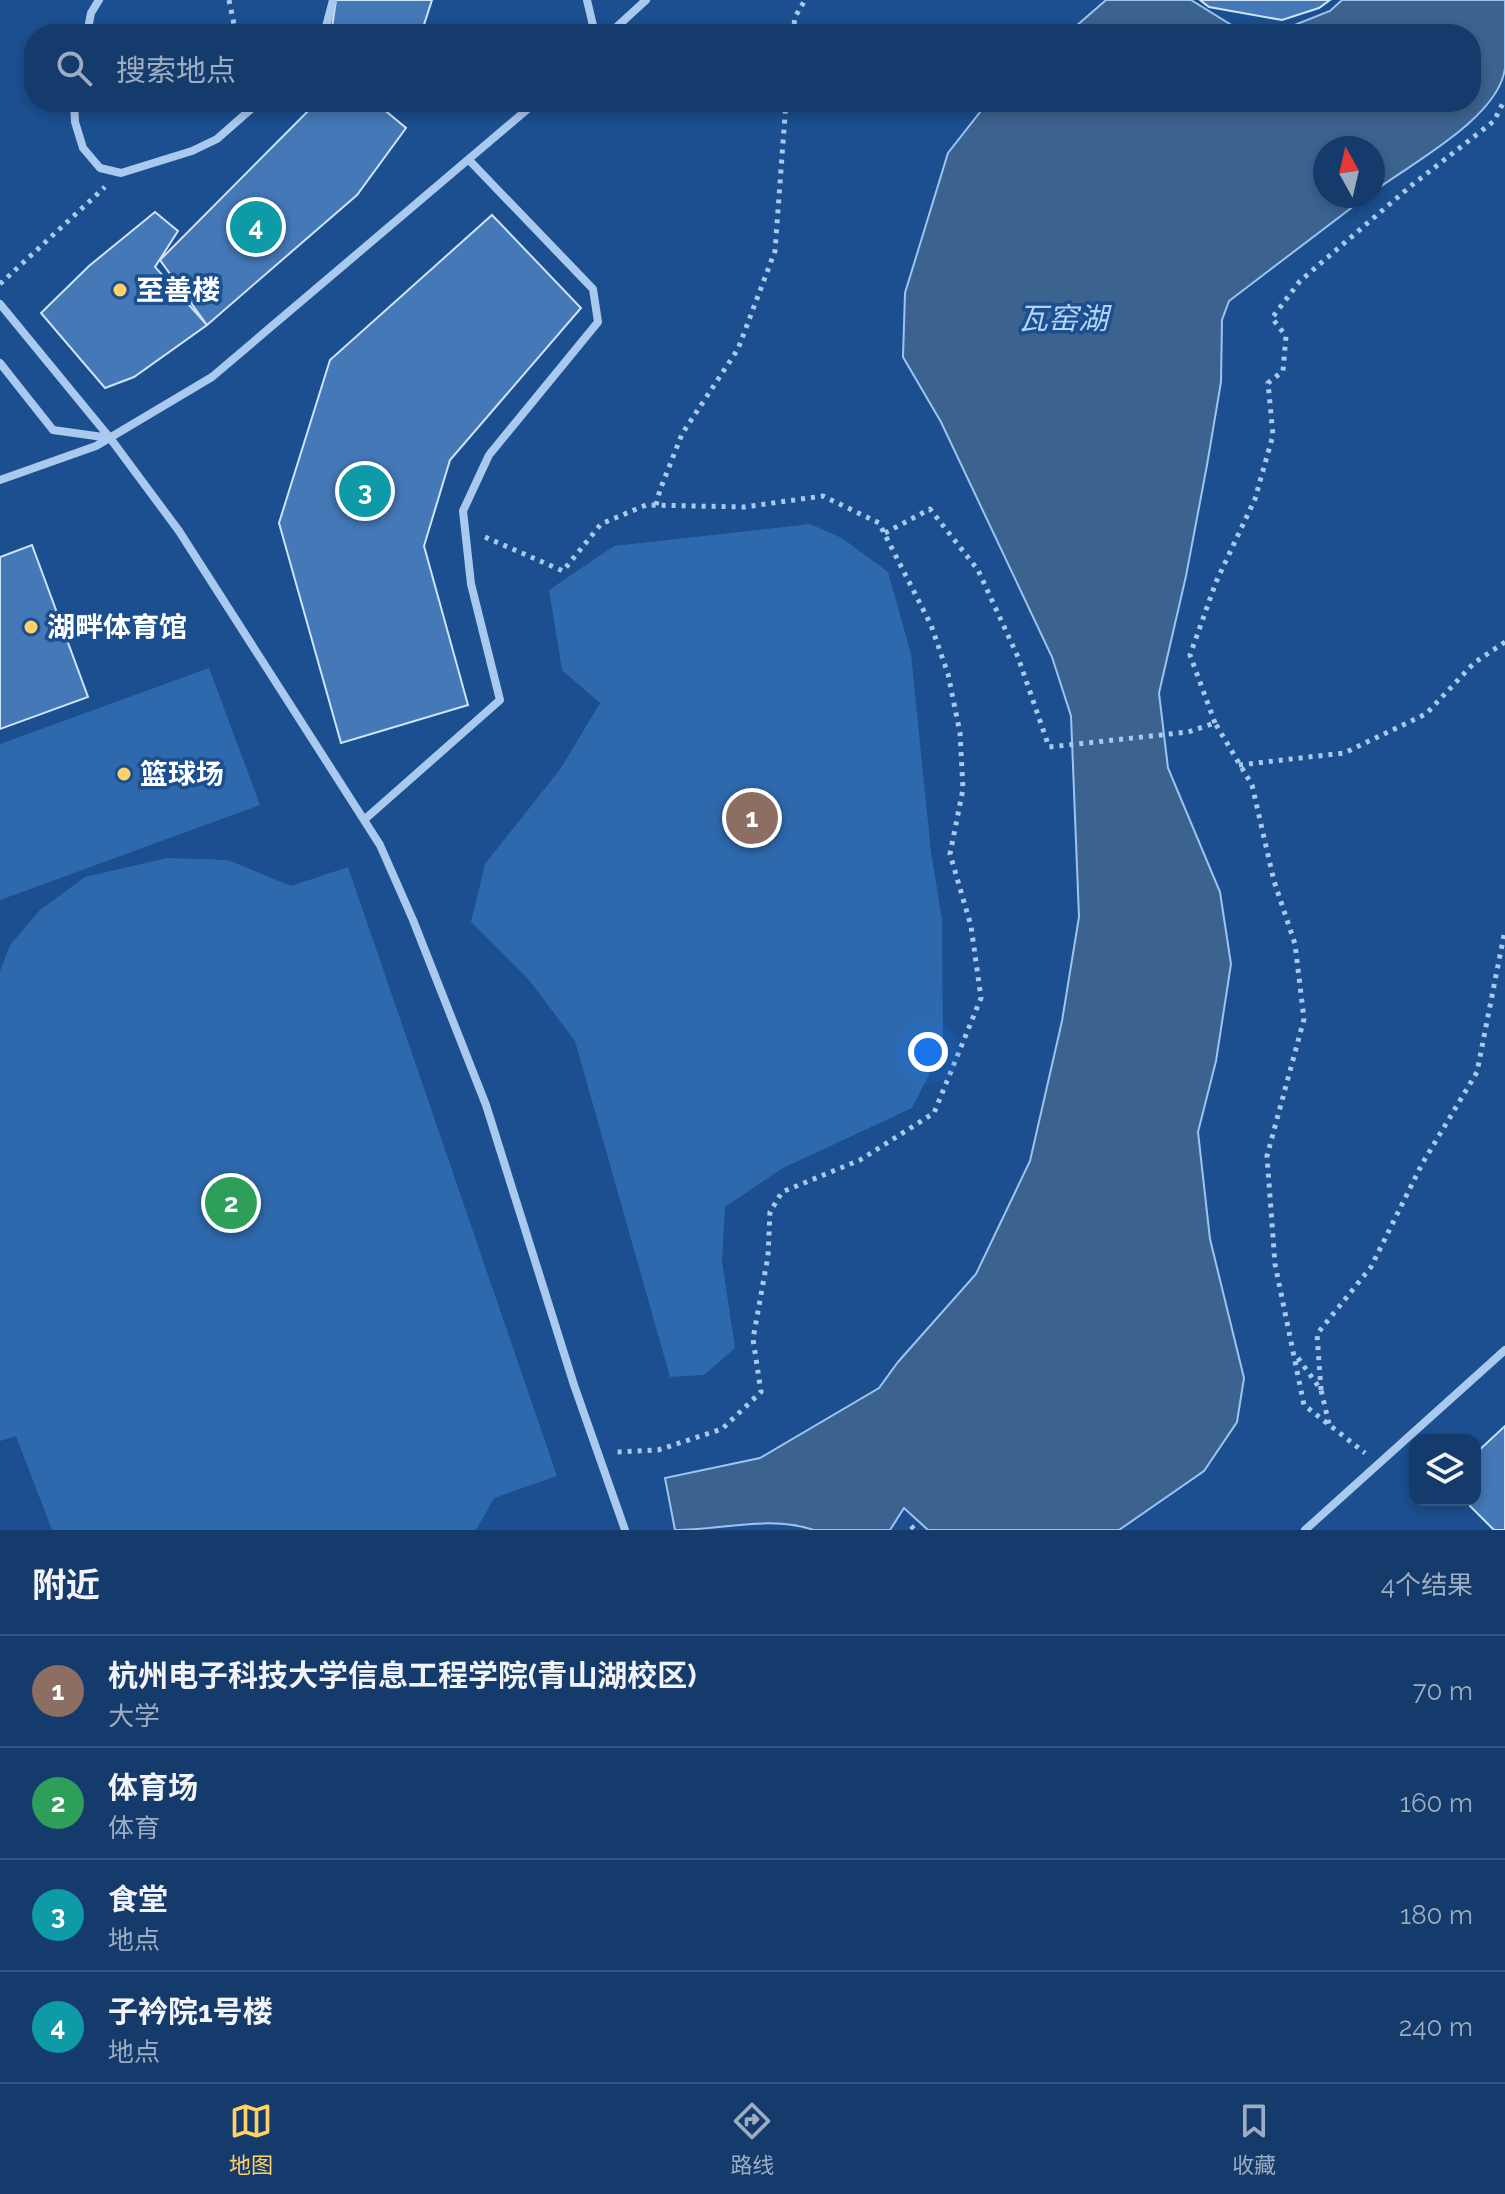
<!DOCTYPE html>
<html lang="zh">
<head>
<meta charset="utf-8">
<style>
	body { margin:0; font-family:Raleway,"Noto Sans SC",sans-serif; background:#214673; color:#f1f3f6 }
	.controls { position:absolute; right:24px; bottom:24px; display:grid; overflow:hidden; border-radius:16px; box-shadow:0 4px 12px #0003 }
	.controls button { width:72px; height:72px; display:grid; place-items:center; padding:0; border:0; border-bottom:2px solid #33557e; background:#143b6b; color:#f1f3f6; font:40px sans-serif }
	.compass { position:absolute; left:1313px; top:136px; width:72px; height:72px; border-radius:50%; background:#143b6b; box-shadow:0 4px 12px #0003; rotate:352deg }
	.you { position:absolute; left:928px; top:1052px; width:28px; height:28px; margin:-20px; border:6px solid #fff; border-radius:50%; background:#1a73e8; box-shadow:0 0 0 12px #1a73e833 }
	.badge { display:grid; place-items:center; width:52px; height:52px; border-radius:50%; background:#ffd166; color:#fff; font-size:26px; font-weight:700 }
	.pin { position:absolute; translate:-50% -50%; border:4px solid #fff; box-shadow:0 2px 8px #0006 }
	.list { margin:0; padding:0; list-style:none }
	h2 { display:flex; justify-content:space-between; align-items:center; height:104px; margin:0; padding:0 32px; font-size:34px }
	h2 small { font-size:26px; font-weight:400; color:#9dadc1 }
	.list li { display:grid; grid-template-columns:52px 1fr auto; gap:24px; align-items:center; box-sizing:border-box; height:112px; padding:0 32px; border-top:2px solid #33557e }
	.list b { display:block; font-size:30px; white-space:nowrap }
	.list p { margin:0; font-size:26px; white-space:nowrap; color:#9dadc1 }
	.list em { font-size:26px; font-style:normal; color:#9dadc1 }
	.icon { flex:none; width:44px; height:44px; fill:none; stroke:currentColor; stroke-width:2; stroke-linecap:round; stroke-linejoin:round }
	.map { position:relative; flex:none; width:1505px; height:1530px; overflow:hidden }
	.search { position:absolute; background:#143b6b; box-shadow:0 4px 12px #0003; left:24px; right:24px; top:24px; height:88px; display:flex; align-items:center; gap:20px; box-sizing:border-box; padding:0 28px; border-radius:32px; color:#9dadc1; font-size:30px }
	.sheet { height:552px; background:#143b6b }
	nav { display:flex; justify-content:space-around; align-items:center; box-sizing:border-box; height:112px; border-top:2px solid #33557e; background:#143b6b; font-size:22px; color:#9dadc1 }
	nav a { display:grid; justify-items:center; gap:4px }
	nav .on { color:#ffd166 }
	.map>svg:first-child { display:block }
	.green { fill:#2e69ad }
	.water { fill:#3c6290; stroke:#9cc4f0; stroke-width:2 }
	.building { fill:#4478b7; stroke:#cfe3fa; stroke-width:2 }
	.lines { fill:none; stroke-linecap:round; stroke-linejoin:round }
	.path { stroke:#a9c9ee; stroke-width:5; stroke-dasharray:4 6; stroke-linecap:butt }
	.street { stroke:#a9c9ee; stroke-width:8 }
	.poi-dot { fill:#ffd166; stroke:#1b4f8f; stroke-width:3 }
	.labels { text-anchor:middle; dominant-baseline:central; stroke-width:7; stroke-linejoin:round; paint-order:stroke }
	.poi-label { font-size:28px; font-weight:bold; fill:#fff; stroke:#1b4f8f; text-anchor:start }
	.water-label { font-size:30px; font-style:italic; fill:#b5d3f5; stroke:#1b4f8f }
</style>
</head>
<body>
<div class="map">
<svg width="1505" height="1530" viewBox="0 0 1505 1530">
	<rect width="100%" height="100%" fill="#1b4f8f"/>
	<path class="green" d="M810 524 842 538 888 572 911 654 931 852 942 919 943 1047 912 1108 781 1169 725 1207 722 1261 735 1348 704 1375 670 1377 575 1041 529 980 471 922 485 864 561 768 600 703 562 670 549 590 614 546Z
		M209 668 260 805 0 900V744Z
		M167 858 228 860 291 886 348 867 557 1476 494 1498 476 1530H52L16 1436 0 1441V971L10 945 40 910 85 877Z"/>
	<path class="water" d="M1106 0H1191L1238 29 1282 30 1330 11 1342 0H1505C1505 22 1505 46 1505 68 1499 118 1410 164 1373 192V148H1325V196H1367L1229 301 1222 320 1221 382 1207 465 1186 576 1159 693 1168 768 1220 892 1231 964 1216 1061 1198 1132 1210 1239 1244 1378 1237 1422 1204 1471 1119 1530H928L904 1508 890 1530H814C769 1515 721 1530 675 1530L665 1478 760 1458 879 1388 898 1362 976 1274 1030 1161 1062 1021 1079 917 1071 716 1052 657 941 422 903 357 905 293 948 153 988 102H1471V34H1067Z"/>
	<path class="building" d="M336 0H432L421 34H331Z
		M1200 0H1330L1319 8 1282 20 1209 7Z
		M317 102H375L406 128 357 195 207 325 160 260Z
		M155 212 178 231 155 267 207 325 134 377 105 388 41 313 89 266Z
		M492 215 581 308 450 460 424 546 468 705 341 743 279 523 330 360Z
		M32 545 88 697 0 729V557Z
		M1505 1426V1530H1494L1464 1500H1475V1454Z"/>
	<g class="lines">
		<path class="path" d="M229 0 236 34
			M793 34 795 17 805 0
			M0 284 105 187
			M656 505 660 490 682 434 738 349 775 251 786 102
			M885 533 930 509 978 570 1018 657 1049 747 1188 732 1215 723 1252 785 1274 881 1295 944 1304 1019 1267 1156 1275 1264 1304 1405 1365 1453
			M485 537 563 571 601 524 646 505 744 507 823 496 879 523 931 625 948 674 960 733 963 789 950 854 971 926 981 998 934 1113 860 1160 782 1192 770 1212 768 1256 753 1339 761 1392 722 1429 658 1450 615 1452
			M1215 723 1190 655 1216 582 1255 499 1273 435 1268 383 1283 371 1286 336 1272 318 1300 281 1412 185 1494 121 1505 99
			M1239 765 1344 753 1426 714 1474 663 1505 642
			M1298 1358 1321 1390 1329 1424
			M1321 1390 1317 1334 1371 1267 1422 1164 1477 1072 1505 930
			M911 1526 915 1530"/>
		<path class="street" d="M587 0 595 34
			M87 34 91 13 99 0
			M324 34 333 0
			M609 34 646 0
			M74 102 75 122 83 148 100 168 121 173 192 151 217 139 259 102
			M0 304 110 438 179 531 380 845 413 920 486 1105 574 1385 625 1530
			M0 363 53 430 110 438
			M0 480 96 446 212 377 536 102
			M364 820 500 700 471 584 463 511 489 455 598 322 593 289 469 160
			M1305 1530 1505 1350"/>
	</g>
	<g class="poi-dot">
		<circle cx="120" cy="290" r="8"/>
		<circle cx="31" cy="627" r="8"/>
		<circle cx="124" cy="774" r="8"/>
	</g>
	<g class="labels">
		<g class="poi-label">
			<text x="136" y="290">至善楼</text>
			<text x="47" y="627">湖畔体育馆</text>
			<text x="140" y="774">篮球场</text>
		</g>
		<g class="water-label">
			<text x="1063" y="318">瓦窑湖</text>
		</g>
	</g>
</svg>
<div class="controls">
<button><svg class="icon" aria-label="layers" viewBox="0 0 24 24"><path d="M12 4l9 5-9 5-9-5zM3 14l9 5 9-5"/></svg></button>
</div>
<svg class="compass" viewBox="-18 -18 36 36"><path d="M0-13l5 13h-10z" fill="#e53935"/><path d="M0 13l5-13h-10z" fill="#9dadc1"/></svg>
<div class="you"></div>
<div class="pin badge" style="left:752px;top:818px;background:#8d6e63">1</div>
<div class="pin badge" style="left:231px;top:1203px;background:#2e9e5b">2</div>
<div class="pin badge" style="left:365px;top:491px;background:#0f9aa8">3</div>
<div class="pin badge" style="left:256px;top:227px;background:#0f9aa8">4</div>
<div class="search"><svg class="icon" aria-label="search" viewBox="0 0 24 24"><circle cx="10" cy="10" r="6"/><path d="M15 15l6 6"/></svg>搜索地点</div>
</div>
<section class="sheet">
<h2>附近<small>4个结果</small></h2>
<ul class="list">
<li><span class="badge" style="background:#8d6e63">1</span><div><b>杭州电子科技大学信息工程学院(青山湖校区)</b><p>大学</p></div><em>70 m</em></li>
<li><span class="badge" style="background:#2e9e5b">2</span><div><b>体育场</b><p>体育</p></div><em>160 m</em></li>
<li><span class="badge" style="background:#0f9aa8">3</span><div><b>食堂</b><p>地点</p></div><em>180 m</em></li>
<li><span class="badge" style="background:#0f9aa8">4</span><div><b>子衿院1号楼</b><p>地点</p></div><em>240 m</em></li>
</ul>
</section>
<nav>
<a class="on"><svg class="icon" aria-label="map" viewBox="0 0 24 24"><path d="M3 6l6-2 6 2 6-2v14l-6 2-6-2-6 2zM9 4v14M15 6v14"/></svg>地图</a>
<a><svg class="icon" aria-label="directions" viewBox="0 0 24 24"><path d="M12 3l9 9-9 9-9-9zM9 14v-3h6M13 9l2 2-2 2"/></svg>路线</a>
<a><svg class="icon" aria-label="saved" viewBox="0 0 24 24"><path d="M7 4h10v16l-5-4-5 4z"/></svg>收藏</a>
</nav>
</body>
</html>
